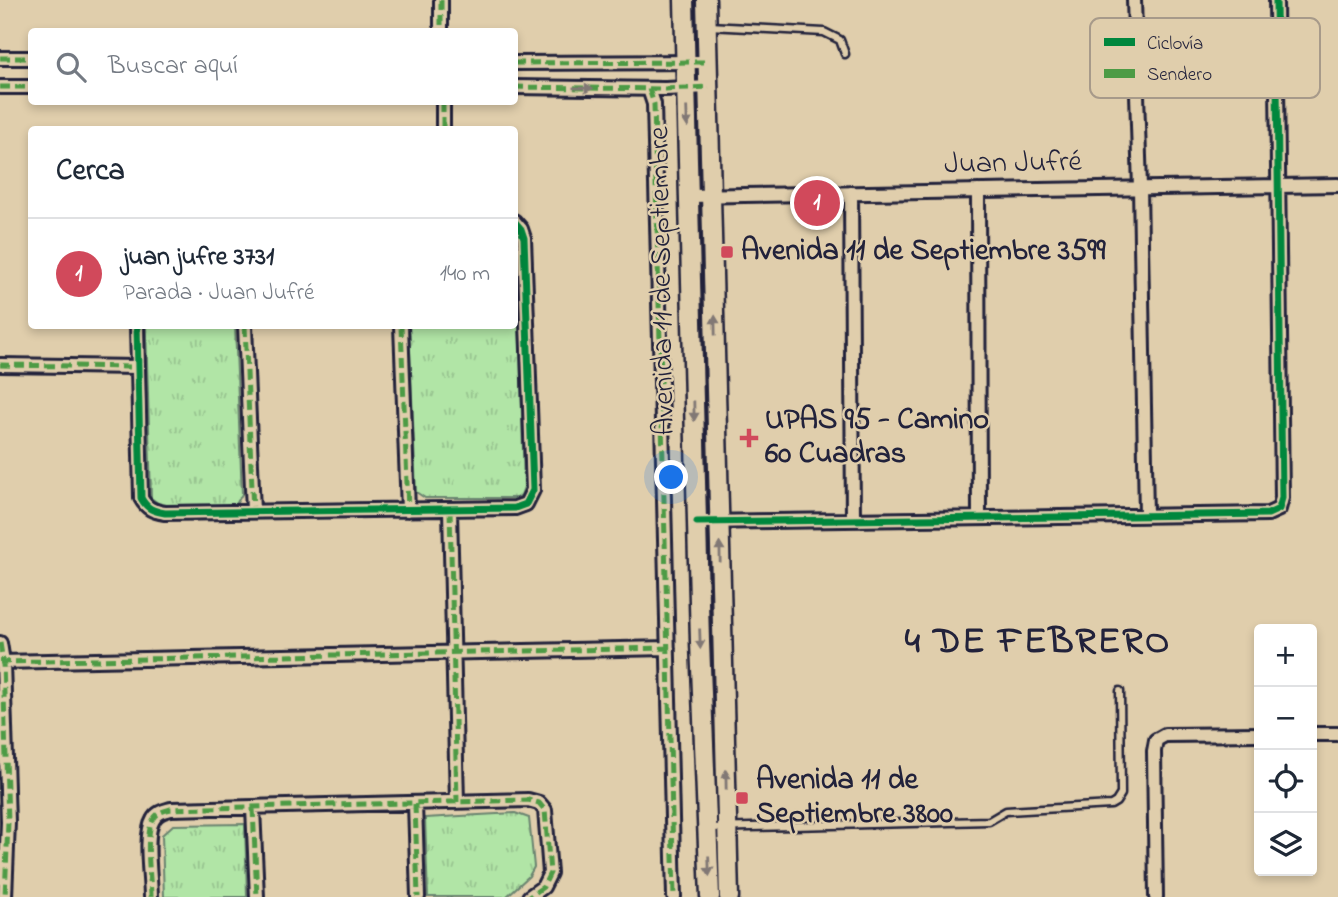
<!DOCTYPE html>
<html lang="es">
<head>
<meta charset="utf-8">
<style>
	body { margin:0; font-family:"Indie Flower",sans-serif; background:#f2f2f3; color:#1f2937 }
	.controls { position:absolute; right:21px; bottom:21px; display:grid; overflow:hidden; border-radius:7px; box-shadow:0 4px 10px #0003 }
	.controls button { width:63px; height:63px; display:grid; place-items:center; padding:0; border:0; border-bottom:2px solid #e0e1e3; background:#fff; color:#1f2937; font:35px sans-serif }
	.you { position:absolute; left:672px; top:478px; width:24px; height:24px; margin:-18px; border:5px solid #fff; border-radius:50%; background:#1a73e8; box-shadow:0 0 0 10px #1a73e833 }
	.badge { display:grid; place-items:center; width:46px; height:46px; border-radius:50%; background:#d1495b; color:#fff; font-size:23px; font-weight:700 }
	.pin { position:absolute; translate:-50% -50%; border:4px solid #fff; box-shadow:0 2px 7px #0006 }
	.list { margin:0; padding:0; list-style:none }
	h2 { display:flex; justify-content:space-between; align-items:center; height:91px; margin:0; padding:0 28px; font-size:30px }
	h2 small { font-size:23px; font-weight:400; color:#747a83 }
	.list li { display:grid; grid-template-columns:46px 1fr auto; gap:21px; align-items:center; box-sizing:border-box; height:112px; padding:0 28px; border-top:2px solid #e0e1e3 }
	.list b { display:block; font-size:26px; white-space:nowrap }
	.list p { margin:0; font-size:23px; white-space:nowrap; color:#747a83 }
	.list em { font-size:23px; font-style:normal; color:#747a83 }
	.icon { flex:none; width:38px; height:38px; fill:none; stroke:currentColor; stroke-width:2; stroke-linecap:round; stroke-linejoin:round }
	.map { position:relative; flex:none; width:1338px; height:897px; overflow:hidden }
	.search { position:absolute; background:#fff; box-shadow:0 4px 10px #0003; left:28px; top:28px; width:490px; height:77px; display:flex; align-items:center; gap:18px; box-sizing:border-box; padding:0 24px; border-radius:7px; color:#747a83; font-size:26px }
	.panel { position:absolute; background:#fff; box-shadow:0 4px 10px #0003; left:28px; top:126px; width:490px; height:203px; border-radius:7px }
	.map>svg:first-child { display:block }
	.park { fill:url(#park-tufts); stroke:#6a8470; stroke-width:2 }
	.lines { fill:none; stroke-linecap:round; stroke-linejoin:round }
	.service-casing { stroke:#22223b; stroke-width:11 }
	.minor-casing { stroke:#22223b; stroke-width:18 }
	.secondary-casing { stroke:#22223b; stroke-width:23 }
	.service { stroke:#e0ceac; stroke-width:6 }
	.minor { stroke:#e0ceac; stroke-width:12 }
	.secondary { stroke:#e0ceac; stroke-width:18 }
	.quiet { stroke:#4d9b45; stroke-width:5; stroke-dasharray:10 5; stroke-linecap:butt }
	.cycleway-casing { stroke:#e0ceac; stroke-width:11 }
	.cycleway { stroke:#00873e; stroke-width:7 }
	.oneway { fill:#817874 }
	.poi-dot { fill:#d1495b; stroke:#e0ceac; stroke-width:2.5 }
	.labels { text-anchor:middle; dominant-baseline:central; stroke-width:5; stroke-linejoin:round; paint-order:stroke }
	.street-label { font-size:30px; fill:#22223b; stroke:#e0ceac }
	.poi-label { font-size:30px; font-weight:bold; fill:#22223b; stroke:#e0ceac; text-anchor:start }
	.district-label { font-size:37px; font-weight:bold; letter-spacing:2px; fill:#22223b; stroke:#e0ceac }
	.key { fill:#e0ceac; stroke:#a79a8a; stroke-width:2 }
	.key-label { font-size:19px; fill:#22223b }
</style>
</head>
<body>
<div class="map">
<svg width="1338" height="897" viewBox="0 0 1338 897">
	<defs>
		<pattern id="park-tufts" width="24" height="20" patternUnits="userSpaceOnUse" patternTransform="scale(1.75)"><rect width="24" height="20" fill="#b1e5a6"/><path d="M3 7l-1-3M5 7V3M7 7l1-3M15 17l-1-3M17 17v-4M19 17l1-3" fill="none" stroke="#98c490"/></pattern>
	</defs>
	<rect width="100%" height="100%" fill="#e0ceac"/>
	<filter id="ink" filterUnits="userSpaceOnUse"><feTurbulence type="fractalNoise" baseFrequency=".0143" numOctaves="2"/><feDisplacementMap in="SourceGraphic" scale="14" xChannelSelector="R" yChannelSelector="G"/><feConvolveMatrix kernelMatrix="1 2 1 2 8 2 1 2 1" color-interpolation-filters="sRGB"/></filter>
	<g filter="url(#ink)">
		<path class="park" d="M515 233 517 238 524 487 521 495 517 498H425L416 492 409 326H514Z
			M146 326H235L242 494 235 506H162L151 498Z
			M515 813 529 818 534 867 529 876 506 897H428L425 818Z
			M245 824 247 897H164L162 835 173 825Z"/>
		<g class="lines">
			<g class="service-casing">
				<path id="service" d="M709 26 824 32 840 40 845 54
					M709 828 989 821 1006 811 1111 805 1116 802 1121 794 1120 691"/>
			</g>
			<g class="minor-casing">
				<path id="minor" d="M441 0V32
					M1134 0 1140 188 1146 515
					M0 58H32
					M514 63 708 62
					M0 87H32
					M514 87 665 89 709 87
					M649 89 654 104 674 897
					M443 102V130
					M978 191 979 518
					M851 193 853 520
					M689 196 1338 185
					M137 326 141 498C147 509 153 511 165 513L515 508 526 504 533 490 524 238 521 229 514 221
					M245 326 253 511
					M401 326 408 510
					M0 365 138 367
					M450 510 457 802
					M697 522 1268 514 1279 509 1282 498 1276 0
					M0 643 3 662 8 822 5 897
					M0 662 668 648
					M1312 734H1338
					M415 804 418 897
					M253 808 257 897
					M151 897C151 879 144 835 153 820 157 812 164 811 171 809L528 800 539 803 545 810 550 873 543 887 529 897
					M1156 897 1154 751 1156 740 1165 735 1259 734"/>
			</g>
			<g class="secondary-casing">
				<path id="secondary" d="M684 0 700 642 710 897
					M706 0 729 897"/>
			</g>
			<use href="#service" class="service"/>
			<use href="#minor" class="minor"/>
			<use href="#secondary" class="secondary"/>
			<path class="quiet" d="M441 0V32
				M0 58H32
				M514 63 708 62
				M0 87H32
				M514 87 665 89 709 87
				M649 89 654 104 674 897
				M443 102V130
				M245 326 253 511
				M401 326 408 510
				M0 365 138 367
				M450 510 457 802
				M0 643 3 662 8 822 5 897
				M0 662 668 648
				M415 804 418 897
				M253 808 257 897
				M151 897C151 879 144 835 153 820 157 812 164 811 171 809L528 800 539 803 545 810 550 873 543 887 529 897"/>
			<g class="cycleway-casing">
				<path id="cycleway" d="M137 326 141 498C147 509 153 511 165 513L515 508 526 504 533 490 524 238 521 229 514 221
					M697 522 1268 514 1279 509 1282 498 1276 0"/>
			</g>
			<use href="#cycleway" class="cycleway"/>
		</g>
		<defs><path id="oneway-solid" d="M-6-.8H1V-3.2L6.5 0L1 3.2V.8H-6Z" transform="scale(1.75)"/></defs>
		<g class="oneway">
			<use href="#oneway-solid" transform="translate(583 88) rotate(1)"/>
			<use href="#oneway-solid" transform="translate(687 117) rotate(88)"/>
			<use href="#oneway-solid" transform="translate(715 325) rotate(-91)"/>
			<use href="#oneway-solid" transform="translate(694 411) rotate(89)"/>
			<use href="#oneway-solid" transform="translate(720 552) rotate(-91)"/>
			<use href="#oneway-solid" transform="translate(700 639) rotate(88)"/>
			<use href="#oneway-solid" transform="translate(726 780) rotate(-91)"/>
			<use href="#oneway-solid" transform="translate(709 866) rotate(88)"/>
		</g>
	</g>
	<g class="poi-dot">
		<rect x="720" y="245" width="14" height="14" rx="3.5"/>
		<path d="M745.5 427.5h7v7h7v7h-7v7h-7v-7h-7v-7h7z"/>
		<rect x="735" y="791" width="14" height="14" rx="3.5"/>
	</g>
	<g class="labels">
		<g class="street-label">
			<text transform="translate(1013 164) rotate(-1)">Juan Jufré</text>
			<text transform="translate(663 281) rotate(-91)">Avenida 11 de Septiembre</text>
		</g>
		<g class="poi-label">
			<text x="741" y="252">Avenida 11 de Septiembre 3599</text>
			<text x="765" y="421">UPAS 95 - Camino<tspan x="765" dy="34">60 Cuadras</tspan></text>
			<text x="756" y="781">Avenida 11 de<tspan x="756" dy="34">Septiembre 3800</tspan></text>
		</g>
		<g class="district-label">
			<text x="1038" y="643">4 DE FEBRERO</text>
		</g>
	</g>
	<rect x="1090" y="18" width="230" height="80" rx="10" class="key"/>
	<rect x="1104" y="38" width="31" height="8" fill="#00873e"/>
	<rect x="1104" y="69" width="31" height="9" fill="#4d9b45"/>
	<g class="key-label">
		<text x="1147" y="49">Ciclovía</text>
		<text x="1147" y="80">Sendero</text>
	</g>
</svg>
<div class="controls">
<button>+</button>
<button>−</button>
<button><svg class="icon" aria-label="locate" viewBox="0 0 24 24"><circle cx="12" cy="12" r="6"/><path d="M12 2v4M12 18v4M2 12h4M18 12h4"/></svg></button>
<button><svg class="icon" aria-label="layers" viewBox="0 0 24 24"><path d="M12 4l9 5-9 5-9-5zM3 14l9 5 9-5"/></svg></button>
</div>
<div class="you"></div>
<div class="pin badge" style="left:817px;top:203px">1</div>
<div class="search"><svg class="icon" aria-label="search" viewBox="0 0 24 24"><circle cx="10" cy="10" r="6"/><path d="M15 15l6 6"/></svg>Buscar aquí</div>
<section class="panel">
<h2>Cerca<small></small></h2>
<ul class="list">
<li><span class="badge">1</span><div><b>juan jufre 3731</b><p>Parada · Juan Jufré</p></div><em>140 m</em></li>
</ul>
</section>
</div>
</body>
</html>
